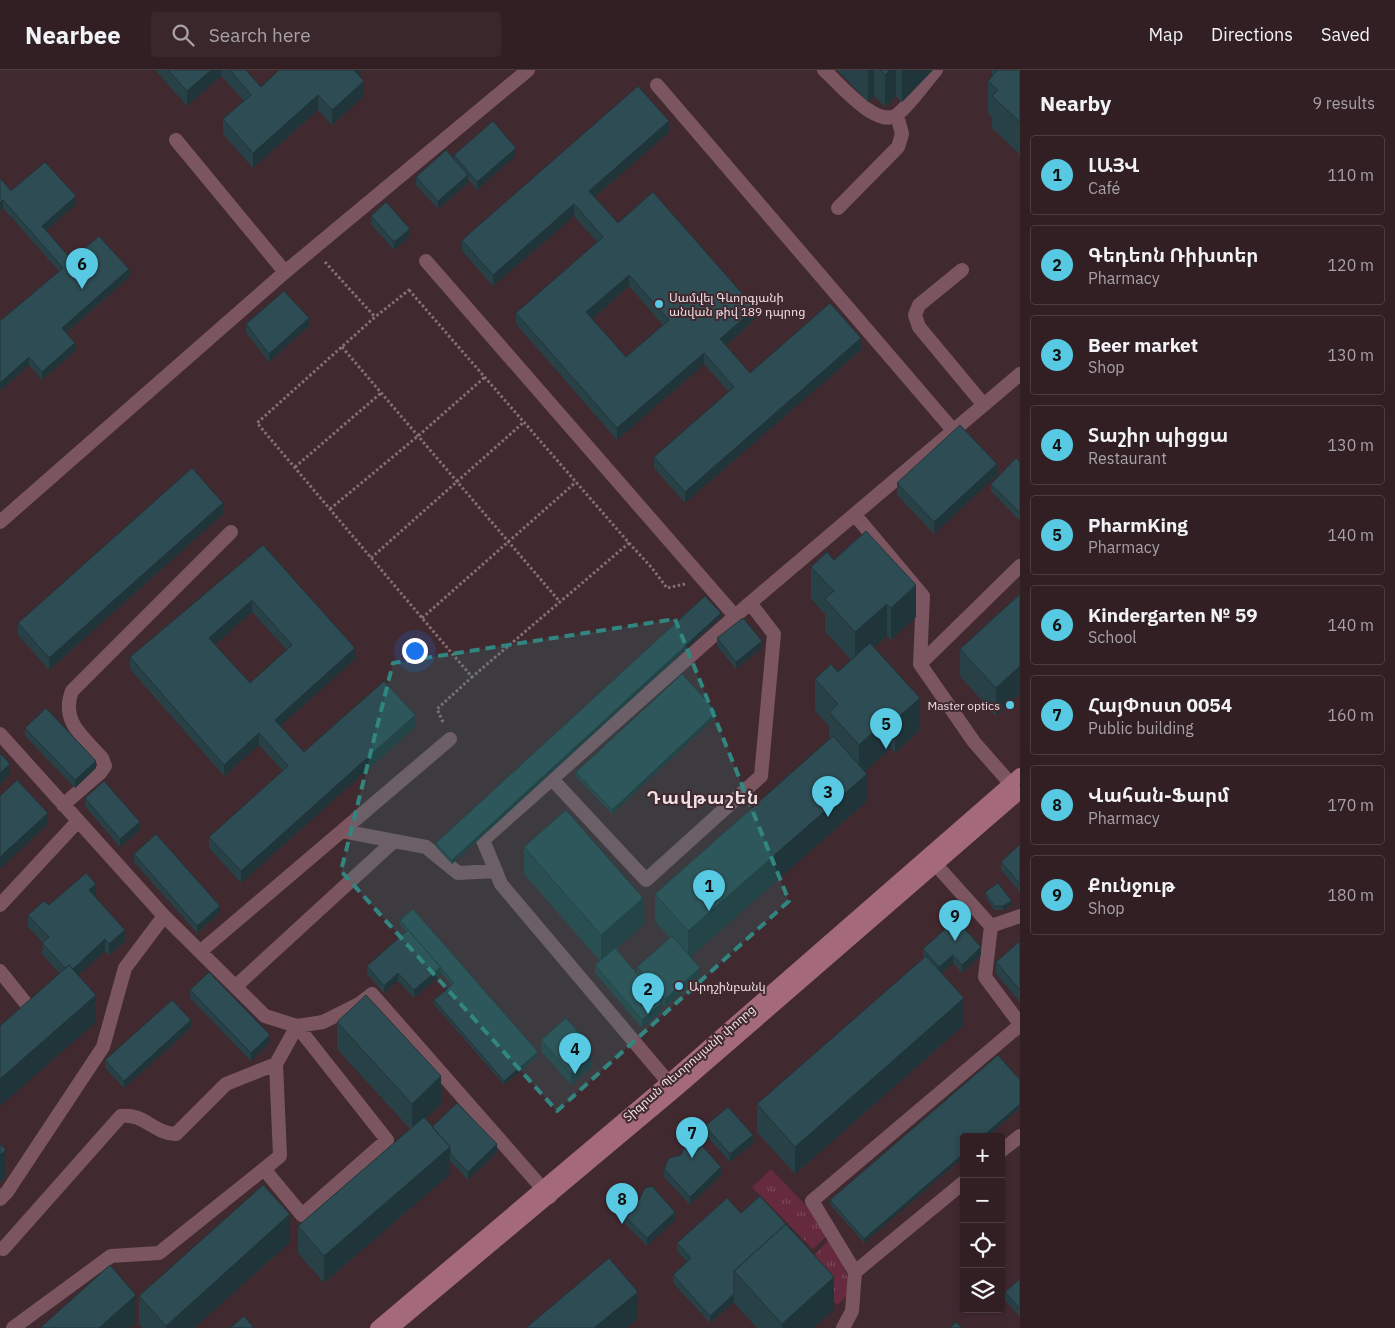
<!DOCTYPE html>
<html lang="en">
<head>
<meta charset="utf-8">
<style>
	body { margin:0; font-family:"IBM Plex Sans","Noto Sans Armenian",sans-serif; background:#39272c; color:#f1f3f6 }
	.controls { position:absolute; right:15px; bottom:15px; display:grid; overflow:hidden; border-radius:5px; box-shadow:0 2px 8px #0003 }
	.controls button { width:45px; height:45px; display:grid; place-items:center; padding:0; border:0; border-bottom:1px solid #4c3d41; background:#311f24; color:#f1f3f6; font:25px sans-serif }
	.you { position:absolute; left:414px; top:580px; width:18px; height:18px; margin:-12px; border:4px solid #fff; border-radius:50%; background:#1a73e8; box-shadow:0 0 0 8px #1a73e833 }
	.badge { display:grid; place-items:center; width:32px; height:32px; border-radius:50%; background:#58c9e3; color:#111; font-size:16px; font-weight:700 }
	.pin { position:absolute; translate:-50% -41px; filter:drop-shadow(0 1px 2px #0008) }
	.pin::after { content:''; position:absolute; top:26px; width:18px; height:15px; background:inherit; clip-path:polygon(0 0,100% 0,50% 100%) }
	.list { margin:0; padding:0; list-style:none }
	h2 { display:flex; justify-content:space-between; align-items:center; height:65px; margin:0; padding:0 20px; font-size:21px }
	h2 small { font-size:16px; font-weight:400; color:#a8a2a6 }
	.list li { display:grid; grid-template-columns:32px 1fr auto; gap:15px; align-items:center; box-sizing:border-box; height:80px; margin:0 10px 10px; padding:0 10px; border:1px solid #4c3d41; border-radius:5px }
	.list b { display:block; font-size:19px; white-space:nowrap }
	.list p { margin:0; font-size:16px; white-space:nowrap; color:#a8a2a6 }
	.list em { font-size:16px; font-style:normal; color:#a8a2a6 }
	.icon { flex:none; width:28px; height:28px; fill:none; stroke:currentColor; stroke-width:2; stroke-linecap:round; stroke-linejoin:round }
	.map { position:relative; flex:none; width:1020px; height:1258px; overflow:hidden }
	header { display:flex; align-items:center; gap:30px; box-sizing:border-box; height:70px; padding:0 25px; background:#311f24; border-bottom:1px solid #4c3d41 }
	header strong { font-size:24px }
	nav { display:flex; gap:28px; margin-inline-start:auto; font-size:18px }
	.search { width:350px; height:45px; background:#39272c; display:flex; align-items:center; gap:12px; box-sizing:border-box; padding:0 18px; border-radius:5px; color:#a8a2a6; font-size:19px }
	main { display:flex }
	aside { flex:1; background:#311f24 }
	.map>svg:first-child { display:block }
	.grass { fill:url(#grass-tufts) }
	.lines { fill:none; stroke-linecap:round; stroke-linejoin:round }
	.path { stroke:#857076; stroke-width:3; stroke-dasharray:2.5 2.5; stroke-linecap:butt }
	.service { stroke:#7b5661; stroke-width:14 }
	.secondary { stroke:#a46a7b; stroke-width:14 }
	.wall { fill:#284147; fill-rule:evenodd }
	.shaded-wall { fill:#20353a }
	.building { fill:#2e4c53; stroke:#20353a; fill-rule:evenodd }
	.marked { fill:#318680; fill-opacity:0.2; stroke:#318680; stroke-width:4; stroke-dasharray:10 6; stroke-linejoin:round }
	.poi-dot { fill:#58c9e3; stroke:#412930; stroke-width:2 }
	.labels { text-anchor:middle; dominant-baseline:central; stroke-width:4; stroke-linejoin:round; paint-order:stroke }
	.poi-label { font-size:12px; fill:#efdfe3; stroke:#412930; text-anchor:start }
	.street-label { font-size:12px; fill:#efdfe3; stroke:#412930 }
	.district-label { font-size:18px; font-weight:bold; letter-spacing:1px; fill:#efdfe3; stroke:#412930 }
</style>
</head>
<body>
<header>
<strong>Nearbee</strong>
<div class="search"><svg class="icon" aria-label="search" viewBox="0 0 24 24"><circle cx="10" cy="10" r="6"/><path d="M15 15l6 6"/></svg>Search here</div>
<nav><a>Map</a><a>Directions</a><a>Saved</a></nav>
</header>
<main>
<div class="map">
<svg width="1020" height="1258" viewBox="0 0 1020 1258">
	<defs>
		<pattern id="grass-tufts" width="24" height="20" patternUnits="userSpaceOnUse" patternTransform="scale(1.25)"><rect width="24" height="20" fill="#662a3f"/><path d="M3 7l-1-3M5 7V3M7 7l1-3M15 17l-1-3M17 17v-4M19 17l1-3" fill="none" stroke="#7c485b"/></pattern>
	</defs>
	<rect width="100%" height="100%" fill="#412930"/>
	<path class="grass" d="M771 1099 831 1162 813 1179 752 1117Z
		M833 1165 837 1170 851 1222 837 1235 796 1193 811 1189Z"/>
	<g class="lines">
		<path class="path" d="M325 192 375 247
			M409 220 629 473 472 607 257 353 375 247Z
			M342 277 560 532
			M295 397 381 323
			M330 439 418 366 485 307
			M629 473 652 498 667 518 685 514
			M371 488 524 352
			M422 548 576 412
			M443 652 437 639 472 607"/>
		<path class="service" d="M824 0C839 13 878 61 898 44 912 32 924 14 936 0
			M657 15 952 359
			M176 70 285 202
			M838 138 898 77 902 64 897 45
			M426 191 735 546
			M962 200 919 235 915 245 919 257 983 334
			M855 445 923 526 920 594 974 672 1010 713
			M0 452 285 202 528 0
			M920 594 1020 496
			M0 664 164 846 265 946 297 956 323 952 359 934 372 924 550 1127
			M551 708 646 810 761 706 774 564 750 533
			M63 735 100 703 105 696 102 688C84 667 60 652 72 621L231 462
			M342 761 426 777 458 803 496 801
			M928 786 991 856
			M0 835 78 751
			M991 856 985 907 1020 954
			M991 856 1020 846
			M201 881 450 669
			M0 901 28 936
			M236 916 394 771
			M675 1020 501 814 483 770 750 533 1020 304
			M1001 1081 1020 1066
			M0 1129 7 1122 103 977 125 898 164 846
			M3 1179 121 1046C145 1043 152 1063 176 1064L226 1014 276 994
			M855 1202 964 1112
			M13 1258 111 1186 159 1183 264 1099 280 1086 276 994 297 956 387 1070 302 1145 264 1099
			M843 1258 852 1241 855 1202 812 1131 1020 955"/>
		<path class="secondary" d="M377 1258 668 1012 1020 705
			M392 1258 675 1021 1020 722"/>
	</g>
	<path class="wall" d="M156 0H246L261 17 279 0H363L358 4 364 26 332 55 318 40 253 98 223 64V49L244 31 221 6 187 36 156 1Z
		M837 0H933L902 32 896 26 885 37 874 26 868 32Z
		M992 0H1020V85L992 58V47L988 43V11L992 6Z
		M669 62 595 127 618 153 755 249 725 276 750 303 861 280 685 433 654 398V387L729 322 704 294 617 370 516 254V243L597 172 574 146 493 216 462 181V170ZM629 216 663 255 626 287 592 249Z
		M454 85H516L477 120 468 109V113L438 139 416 115V107L454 89Z
		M0 108 11 121 76 134 46 161 72 190 129 207 66 263 75 281 42 310 29 295 0 321 59 201 3 138 0 141Z
		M371 146 410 166 394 180 371 154Z
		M246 254 309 256 269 292 246 262Z
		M1020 392V451L991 421V414Z
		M997 405 934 464 897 425V413Z
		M223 444 49 600 18 565V553Z
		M263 475 355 589 280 656 304 682 415 657 241 813 209 778V767L283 701 259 675 224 706 130 599V587ZM252 542 287 580 250 613 215 575Z
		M834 490 916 547 891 570 887 566 874 577 920 660 895 683 891 678 865 702 867 731 690 887 700 906 665 937 662 934V941L642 958 595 903V895L600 891 524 804V777L643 855 616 879 637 904V897L670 868 655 851V824L829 670V656L815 641V609L838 602 851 590 825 561V544L811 529V497Z
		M1020 524 996 646 960 606V579Z
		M721 547 452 794 436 777V773Z
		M717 568 762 578 736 599 717 576Z
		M717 646 612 744 576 706V702Z
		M25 658 96 698 75 718 25 666Z
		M85 728 140 760 120 777 85 736Z
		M1020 774V822L1001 800V792Z
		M134 784 220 843 197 863 134 792Z
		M985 822 1012 835 1003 840H994L985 826Z
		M96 826 95 827 125 871 109 885 105 881 78 905 96 952 59 903 42 884 43 873 28 857V845L49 835Z
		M400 850 538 986 504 1015 434 934V930L452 915 441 902V905L414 928 398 911 384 923 367 904V896L406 862 400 854Z
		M1020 871V932L996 904V892Z
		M923 879 981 885 962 903 953 893 942 903 964 955 795 1104 757 1062V1034L924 888 923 887Z
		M190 920 270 972 251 991 190 928Z
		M337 952 441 1034 425 1048 432 1057 497 1082 468 1110 450 1091V1104L324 1213 298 1183V1156L410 1059 337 979Z
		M191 958 124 1018 105 998V990Z
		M541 970 590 985 591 998 571 1015 541 981Z
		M1020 1010V1038L987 1067H964L864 1173 830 1134V1130Z
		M705 1056 753 1073 730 1092 705 1064Z
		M681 1085 721 1105 690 1135 664 1107V1099Z
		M622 1143 675 1150 647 1176 622 1151Z
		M290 1172 194 1258H143L139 1254V1226Z
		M677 1173 834 1239 813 1258H757L734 1233V1232L710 1253 673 1213V1205L687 1192 677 1181Z
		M1020 1209V1247L1005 1230V1222Z"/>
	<path class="shaded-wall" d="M211 0H221V6L187 36V21Z
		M351 0H363L351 11Z
		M868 0H874V26L868 32Z
		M890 0H896V26L885 37V5Z
		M902 0H933L902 32Z
		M364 11V26L332 55V40Z
		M318 25V40L253 98V83Z
		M669 51V62L589 132V121Z
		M516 78V85L477 120V112Z
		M468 105V113L438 139V131Z
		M76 126V134L42 164V156Z
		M3 130V138L0 141V133Z
		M574 134V146L493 216V205Z
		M410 159V166L394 180V172Z
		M129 199V207L62 266V258Z
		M629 205V216L586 254V242Z
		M755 238V249L720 281V269Z
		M309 248V256L269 292V284Z
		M861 268V280L685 433V422Z
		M75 273V281L42 310V302Z
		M704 283V294L617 370V358Z
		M29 287V295L0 321V313Z
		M997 394V405L934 464V452Z
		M223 433V444L49 600V588Z
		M916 515V547L891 570V538Z
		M252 530V542L209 580V568Z
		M887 534V566L855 594V562Z
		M721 543V547L452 794V790Z
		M762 571V578L736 599V592Z
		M355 578V589L275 661V650Z
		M1020 596V623L996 646V618Z
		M920 628V660L895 683V650Z
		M717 642V646L612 744V740Z
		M415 645V657L241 813V801Z
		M891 646V678L859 707V675Z
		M259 663V675L224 706V695Z
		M96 691V698L75 718V710Z
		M10 694V705L0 715V703Z
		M867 704V731L688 889V861Z
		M48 743V754L0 799V787Z
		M140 752V760L120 777V769Z
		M96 814V826L89 832V820Z
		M643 828V855L601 892V865Z
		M1012 831V835L1003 840V836Z
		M220 836V843L197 863V856Z
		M125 860V871L109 885V874Z
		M105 869V881L69 914V902Z
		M981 877V885L962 903V895Z
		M953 885V893L939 905V897Z
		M441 897V905L414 928V920Z
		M700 898V906L665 937V929Z
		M398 903V911L384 923V916Z
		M96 925V952L0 1036V1009Z
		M964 928V955L795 1104V1077Z
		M662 933V941L642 958V950Z
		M191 950V958L124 1018V1011Z
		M270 965V972L251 991V983Z
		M590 976V987L585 980Z
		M538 982V986L504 1015V1011Z
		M591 987V998L571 1015V1004Z
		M441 1006V1034L412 1061V1034Z
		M1020 1034V1038L987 1067H982Z
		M753 1065V1073L730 1092V1084Z
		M497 1074V1082L468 1110V1102Z
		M450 1077V1104L324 1213V1186Z
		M6 1080V1107L0 1113V1085Z
		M964 1083V1087L864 1173V1169Z
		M721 1097V1105L690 1135V1127Z
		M675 1142V1150L647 1176V1168Z
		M290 1144V1172L194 1258H166V1256Z
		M834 1207V1239L813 1258H782V1254Z
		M638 1222V1249L627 1258H594Z
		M734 1224V1232L710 1253V1246Z
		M136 1225V1252L130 1258H99Z"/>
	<path class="building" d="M168 0H211L187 21Z
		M230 0H246L261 17 279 0H354L364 11 332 40 318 25 253 83 223 49 251 25Z
		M880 0H890L885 5Z
		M997 0H1020V52L992 26 998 20 988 11Z
		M638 16 669 51 589 121 618 153 653 122 755 238 720 269 750 303 830 233 861 268 685 422 654 387 734 317 704 283 617 358 516 243 603 167 574 134 493 205 462 170ZM629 205 669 250 626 287 586 242Z
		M493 51 516 78 477 112 454 85Z
		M446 80 468 105 438 131 416 107Z
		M45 92 76 126 42 156 72 190 99 166 129 199 62 258 75 273 42 302 29 287 0 313V251L63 198 3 130 0 133V108L11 121Z
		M386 132 410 159 394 172 371 146Z
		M284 221 309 248 269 284 246 254Z
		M960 355 997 394 934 452 897 413Z
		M1016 388 1020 392V443L991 414Z
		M192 398 223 433 49 588 18 553Z
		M866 461 916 515 891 538 887 534 855 562 825 529 834 521 811 497 827 482 834 490Z
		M263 475 355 578 275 650 304 682 384 611 415 645 241 801 209 767 288 696 259 663 224 695 130 587ZM252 530 292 575 250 613 209 568Z
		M1020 524V596L996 618 960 579Z
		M705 526 721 543 452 790 436 773Z
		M743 548 762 571 736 592 717 568Z
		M870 573 920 628 895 650 891 646 859 675 829 642 838 634 815 609 831 594 838 602Z
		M682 604 717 642 612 740 576 702Z
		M46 638 96 691 75 710 25 658Z
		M833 666 867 704 688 861 655 824Z
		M0 683 10 694 0 703Z
		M17 710 48 743 0 787V726Z
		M104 711 140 752 120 769 85 728Z
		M566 740 643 828 601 865 524 777Z
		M156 764 220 836 197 856 134 784Z
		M1020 774V814L1001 792Z
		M86 803 96 814 89 820 125 860 109 874 105 869 73 899 69 895 65 898 42 873 49 867 28 845 44 831 49 835Z
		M998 813 1012 831 1003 836H994L985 822Z
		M413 839 538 982 504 1011 434 930 454 913 400 850Z
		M956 849 981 877 962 895 953 885 939 897 923 879Z
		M408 860 441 897 414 920 398 903 384 916 367 896Z
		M672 866 700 898 665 929 637 897Z
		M1020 871V920L996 892Z
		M615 878 662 933 642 950 595 895Z
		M926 886 964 928 795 1077 757 1034Z
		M69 895 96 925 0 1009V956Z
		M209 902 270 965 251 983 190 920Z
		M366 925 441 1006 412 1034 337 952Z
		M172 930 191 950 124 1011 105 990Z
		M566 948 590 976 585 980 591 987 571 1004 541 970Z
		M998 985 1020 1010V1034L982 1067H964V1083L864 1169 830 1130Z
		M457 1033 497 1074 468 1102 450 1083V1077L432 1057Z
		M728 1037 753 1065 730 1084 705 1056Z
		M424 1047 450 1077 324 1186 298 1156Z
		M695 1068 721 1097 690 1127 664 1099 669 1088 681 1085 685 1075Z
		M0 1074 6 1080 0 1085Z
		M263 1115 290 1144 166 1256 139 1226Z
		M652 1116 675 1142 647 1168 622 1143 628 1133 639 1130 645 1118Z
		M760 1126 797 1166 786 1154 734 1201V1224L710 1246 673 1205 691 1188 677 1173 727 1128 741 1143Z
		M786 1154 834 1207 782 1254 734 1201Z
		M609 1188 638 1222 594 1258H526Z
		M110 1195 136 1225 99 1258H40Z
		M1020 1209V1239L1005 1222Z
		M244 1246 254 1258H230Z
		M956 1252 962 1258H950Z"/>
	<path class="marked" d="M675 549 789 831 557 1041 341 801 393 593Z"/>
	<g class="poi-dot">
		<circle cx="659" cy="234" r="5"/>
		<circle cx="1010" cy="635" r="5"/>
		<circle cx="679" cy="916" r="5"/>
	</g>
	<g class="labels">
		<g class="poi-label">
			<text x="669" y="227">Սամվել Գևորգյանի<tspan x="669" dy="14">անվան թիվ 189 դպրոց</tspan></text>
			<text x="1000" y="635" text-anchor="end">Master optics</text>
			<text x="689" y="916">Արդշինբանկ</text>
		</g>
		<g class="street-label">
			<text transform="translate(689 993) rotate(-41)">Տիգրան Պետրոսյանի փողոց</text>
		</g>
		<g class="district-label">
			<text x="703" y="727">Դավթաշեն</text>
		</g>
	</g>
</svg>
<div class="controls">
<button>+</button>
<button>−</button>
<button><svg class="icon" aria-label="locate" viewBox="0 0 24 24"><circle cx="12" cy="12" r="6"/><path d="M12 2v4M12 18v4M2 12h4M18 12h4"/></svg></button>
<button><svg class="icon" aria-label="layers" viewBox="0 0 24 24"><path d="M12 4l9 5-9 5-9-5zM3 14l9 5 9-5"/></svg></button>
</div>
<div class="you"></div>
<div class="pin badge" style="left:709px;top:841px">1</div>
<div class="pin badge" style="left:648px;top:944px">2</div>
<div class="pin badge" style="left:828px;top:747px">3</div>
<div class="pin badge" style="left:575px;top:1004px">4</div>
<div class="pin badge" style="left:886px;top:679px">5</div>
<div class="pin badge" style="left:82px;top:219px">6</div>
<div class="pin badge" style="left:692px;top:1088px">7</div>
<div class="pin badge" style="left:622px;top:1154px">8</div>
<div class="pin badge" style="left:955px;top:871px">9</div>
</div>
<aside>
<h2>Nearby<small>9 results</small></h2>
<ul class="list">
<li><span class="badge">1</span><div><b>ԼԱՅՎ</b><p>Café</p></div><em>110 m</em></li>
<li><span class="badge">2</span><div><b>Գեդեոն Ռիխտեր</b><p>Pharmacy</p></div><em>120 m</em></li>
<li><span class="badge">3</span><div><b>Beer market</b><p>Shop</p></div><em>130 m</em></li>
<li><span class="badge">4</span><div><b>Տաշիր պիցցա</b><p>Restaurant</p></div><em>130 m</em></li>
<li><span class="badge">5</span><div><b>PharmKing</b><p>Pharmacy</p></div><em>140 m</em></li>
<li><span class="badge">6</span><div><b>Kindergarten № 59</b><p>School</p></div><em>140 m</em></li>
<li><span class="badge">7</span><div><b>ՀայՓոստ 0054</b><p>Public building</p></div><em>160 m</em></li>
<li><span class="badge">8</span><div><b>Վահան-Ֆարմ</b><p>Pharmacy</p></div><em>170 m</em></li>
<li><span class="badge">9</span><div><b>Քունջութ</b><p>Shop</p></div><em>180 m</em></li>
</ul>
</aside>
</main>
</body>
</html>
